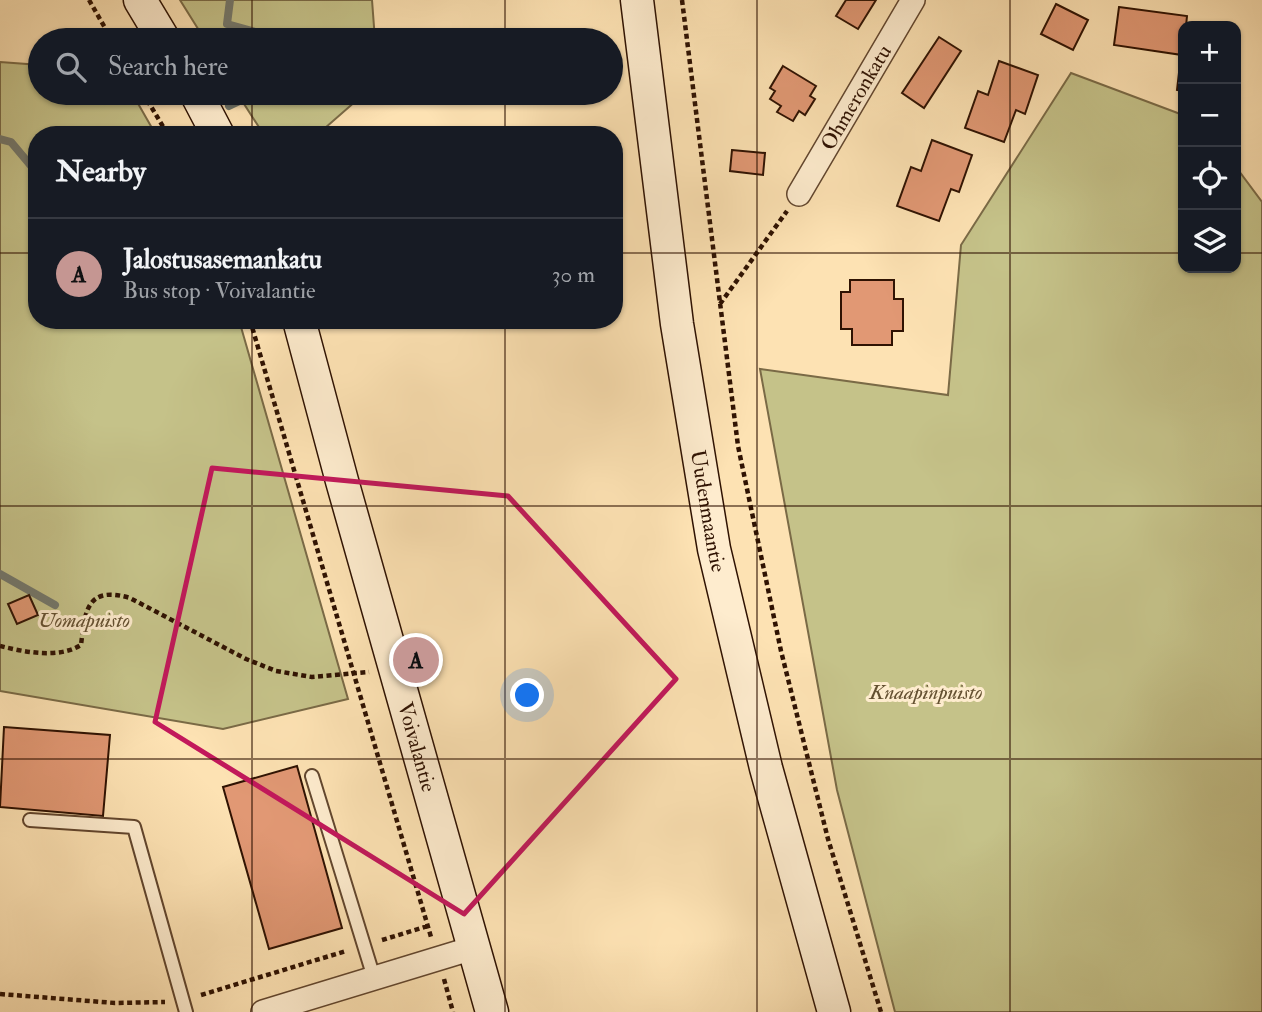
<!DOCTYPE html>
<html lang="en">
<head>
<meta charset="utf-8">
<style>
	body { margin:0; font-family:"IM FELL Double Pica",serif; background:#20242c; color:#f1f3f6 }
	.controls { position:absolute; right:21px; top:21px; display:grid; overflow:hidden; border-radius:14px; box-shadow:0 2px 5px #0004 }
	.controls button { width:63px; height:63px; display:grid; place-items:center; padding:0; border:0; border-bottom:2px solid #363941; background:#171b24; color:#f1f3f6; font:35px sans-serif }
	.you { position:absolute; left:528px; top:696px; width:24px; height:24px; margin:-18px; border:5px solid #fff; border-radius:50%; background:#1a73e8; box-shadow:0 0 0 10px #1a73e833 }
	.badge { display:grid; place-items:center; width:46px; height:46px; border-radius:50%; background:#c59692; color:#111; font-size:23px; font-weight:700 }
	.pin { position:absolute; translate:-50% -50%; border:4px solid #fff; box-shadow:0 2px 7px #0006 }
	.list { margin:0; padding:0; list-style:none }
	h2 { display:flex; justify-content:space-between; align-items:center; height:91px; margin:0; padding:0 28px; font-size:30px }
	h2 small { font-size:23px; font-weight:400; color:#9ea1a6 }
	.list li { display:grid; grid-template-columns:46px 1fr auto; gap:21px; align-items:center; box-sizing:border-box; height:112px; padding:0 28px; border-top:2px solid #363941 }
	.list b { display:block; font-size:26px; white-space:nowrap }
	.list p { margin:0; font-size:23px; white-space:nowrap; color:#9ea1a6 }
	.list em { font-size:23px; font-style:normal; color:#9ea1a6 }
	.icon { flex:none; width:38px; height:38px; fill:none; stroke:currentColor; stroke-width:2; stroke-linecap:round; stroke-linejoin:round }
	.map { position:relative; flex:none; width:1262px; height:1012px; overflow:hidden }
	.search { position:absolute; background:#171b24; box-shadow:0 2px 5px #0004; left:28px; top:28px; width:595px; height:77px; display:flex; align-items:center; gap:18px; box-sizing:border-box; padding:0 24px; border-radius:38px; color:#9ea1a6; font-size:26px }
	.panel { position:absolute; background:#171b24; box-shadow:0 2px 5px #0004; left:28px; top:126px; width:595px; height:203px; border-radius:28px }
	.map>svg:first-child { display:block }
	.green { fill:#c5c289; stroke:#7a6a46; stroke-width:2 }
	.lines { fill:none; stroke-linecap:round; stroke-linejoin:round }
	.stream { stroke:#73786d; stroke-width:8 }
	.building { fill:#e19874; stroke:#2f1202; stroke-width:2 }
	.lane-casing { stroke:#62462e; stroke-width:16 }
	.street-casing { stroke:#62462e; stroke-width:26 }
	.secondary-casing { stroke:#2f1202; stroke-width:35 }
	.path { stroke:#2f1202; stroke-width:4.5; stroke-dasharray:5 3.5; stroke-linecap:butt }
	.lane { stroke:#feecce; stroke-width:12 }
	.street { stroke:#feecce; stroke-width:23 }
	.secondary { stroke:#feecce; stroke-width:32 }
	.marked { fill:none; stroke:#c2185b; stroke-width:5; stroke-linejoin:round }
	.grid { fill:none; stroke:#2f1202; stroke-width:2; stroke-opacity:0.55 }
	.labels { text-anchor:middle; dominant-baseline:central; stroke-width:6; stroke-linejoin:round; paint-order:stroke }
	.street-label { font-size:21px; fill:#2f1202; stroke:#feecce }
	.park-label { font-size:21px; font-style:italic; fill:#645031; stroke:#feecce }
</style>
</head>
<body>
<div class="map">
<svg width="1262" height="1012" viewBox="0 0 1262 1012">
	<rect width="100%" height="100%" fill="#fde2b3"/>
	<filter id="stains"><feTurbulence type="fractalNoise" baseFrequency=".00286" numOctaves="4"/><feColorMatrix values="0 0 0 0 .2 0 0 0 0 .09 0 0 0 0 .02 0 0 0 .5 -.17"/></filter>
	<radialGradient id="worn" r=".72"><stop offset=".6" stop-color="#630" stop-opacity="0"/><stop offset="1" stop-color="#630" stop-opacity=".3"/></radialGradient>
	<path class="green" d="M180 0H372L375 40H205Z
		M0 62 40 65V93H132L156 135H37V320H239L348 699 223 729 0 691Z
		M1071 73 1183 115V268H1236V167L1262 202V1012H895L837 790 760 369 948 395 961 245Z
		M237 93H365L317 135H264Z"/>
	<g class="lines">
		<path class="stream" d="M230 0 227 24 259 33 261 40
			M229 106 256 93
			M0 139 11 142 37 173
			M0 574 55 605"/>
	</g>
	<path class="building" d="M846 0H876L858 29 836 16Z
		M1056 4 1088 20 1073 50 1041 34Z
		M1119 7 1187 16 1186 26H1183L1182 55 1114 45Z
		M939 37 961 51 924 108 902 93Z
		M999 61 1038 75 1025 114 1016 110 1004 142 965 128 978 91 988 95Z
		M1180 64 1183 65V91L1177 90Z
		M783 66 816 86 810 96 815 99 805 115 799 111 793 121 777 112 781 106 770 99 775 91 770 88Z
		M932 140 972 155 959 192 951 189 939 221 897 206 911 167 921 171Z
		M732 150 765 153 763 175 730 171Z
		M850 280H894V299H903V331H892V345H852V329H841V292H850Z
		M29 595 38 615 17 624 8 604Z
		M4 727 110 735 103 816 0 807Z
		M297 766 342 928 269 949 223 787Z"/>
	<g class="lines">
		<g class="lane-casing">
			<path id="lane" d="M312 776 374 978
				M30 820 134 827 186 1012"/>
		</g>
		<g class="street-casing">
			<g id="street">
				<path id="s1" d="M799 194 913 0"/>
				<path d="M263 1012 473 948"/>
			</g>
		</g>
		<g class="secondary-casing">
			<g id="secondary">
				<path d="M140 0 164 40"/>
				<path id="s2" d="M637 0 677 324 714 549 766 768 834 1012"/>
				<path d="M196 93 218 135"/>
				<path id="s3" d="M299 320 342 481 492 1012"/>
			</g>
		</g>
		<path class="path" d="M89 0 112 40
			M682 0 738 446 781 651 828 839 881 1012
			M143 93 168 135
			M720 304 787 211
			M250 320 431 937
			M0 646C25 652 58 659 81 645 85 612 86 585 130 598L246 659 276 671 312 677 369 672
			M382 940 428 926
			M444 979 453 1012
			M0 994 115 1003 165 1002
			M201 995 346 951"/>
		<use href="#lane" class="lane"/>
		<use href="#street" class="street"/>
		<use href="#secondary" class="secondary"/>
	</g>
	<path class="marked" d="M212 468 508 496 676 679 464 914 155 722Z"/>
	<path class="grid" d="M252 0V40M505 0V40M757 0V1012M1010 0V1012M252 93V135M505 93V135M0 253H37M614 253H1183M1236 253H1262M252 320V1012M505 320V1012M0 506H1262M0 759H1262"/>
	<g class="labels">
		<g class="street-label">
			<text stroke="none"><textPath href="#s1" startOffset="112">Ohmeronkatu</textPath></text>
			<text stroke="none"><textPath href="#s2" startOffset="516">Uudenmaantie</textPath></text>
			<text stroke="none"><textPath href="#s3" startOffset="443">Voivalantie</textPath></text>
		</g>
		<g class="park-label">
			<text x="84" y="620">Uomapuisto</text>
			<text x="926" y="692">Knaapinpuisto</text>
		</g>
	</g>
	<rect width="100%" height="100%" filter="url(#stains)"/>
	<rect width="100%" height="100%" fill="url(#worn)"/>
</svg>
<div class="controls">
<button>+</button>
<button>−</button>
<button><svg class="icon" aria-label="locate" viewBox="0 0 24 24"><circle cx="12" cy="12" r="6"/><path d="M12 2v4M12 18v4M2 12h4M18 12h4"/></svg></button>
<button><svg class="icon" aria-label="layers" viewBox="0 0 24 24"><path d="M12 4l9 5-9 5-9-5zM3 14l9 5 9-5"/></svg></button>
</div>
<div class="you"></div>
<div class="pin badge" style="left:416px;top:660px">A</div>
<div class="search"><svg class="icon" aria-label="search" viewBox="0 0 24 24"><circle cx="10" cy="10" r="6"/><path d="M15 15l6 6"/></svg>Search here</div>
<section class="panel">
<h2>Nearby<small></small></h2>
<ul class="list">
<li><span class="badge">A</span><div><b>Jalostusasemankatu</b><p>Bus stop · Voivalantie</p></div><em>30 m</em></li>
</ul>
</section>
</div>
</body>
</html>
